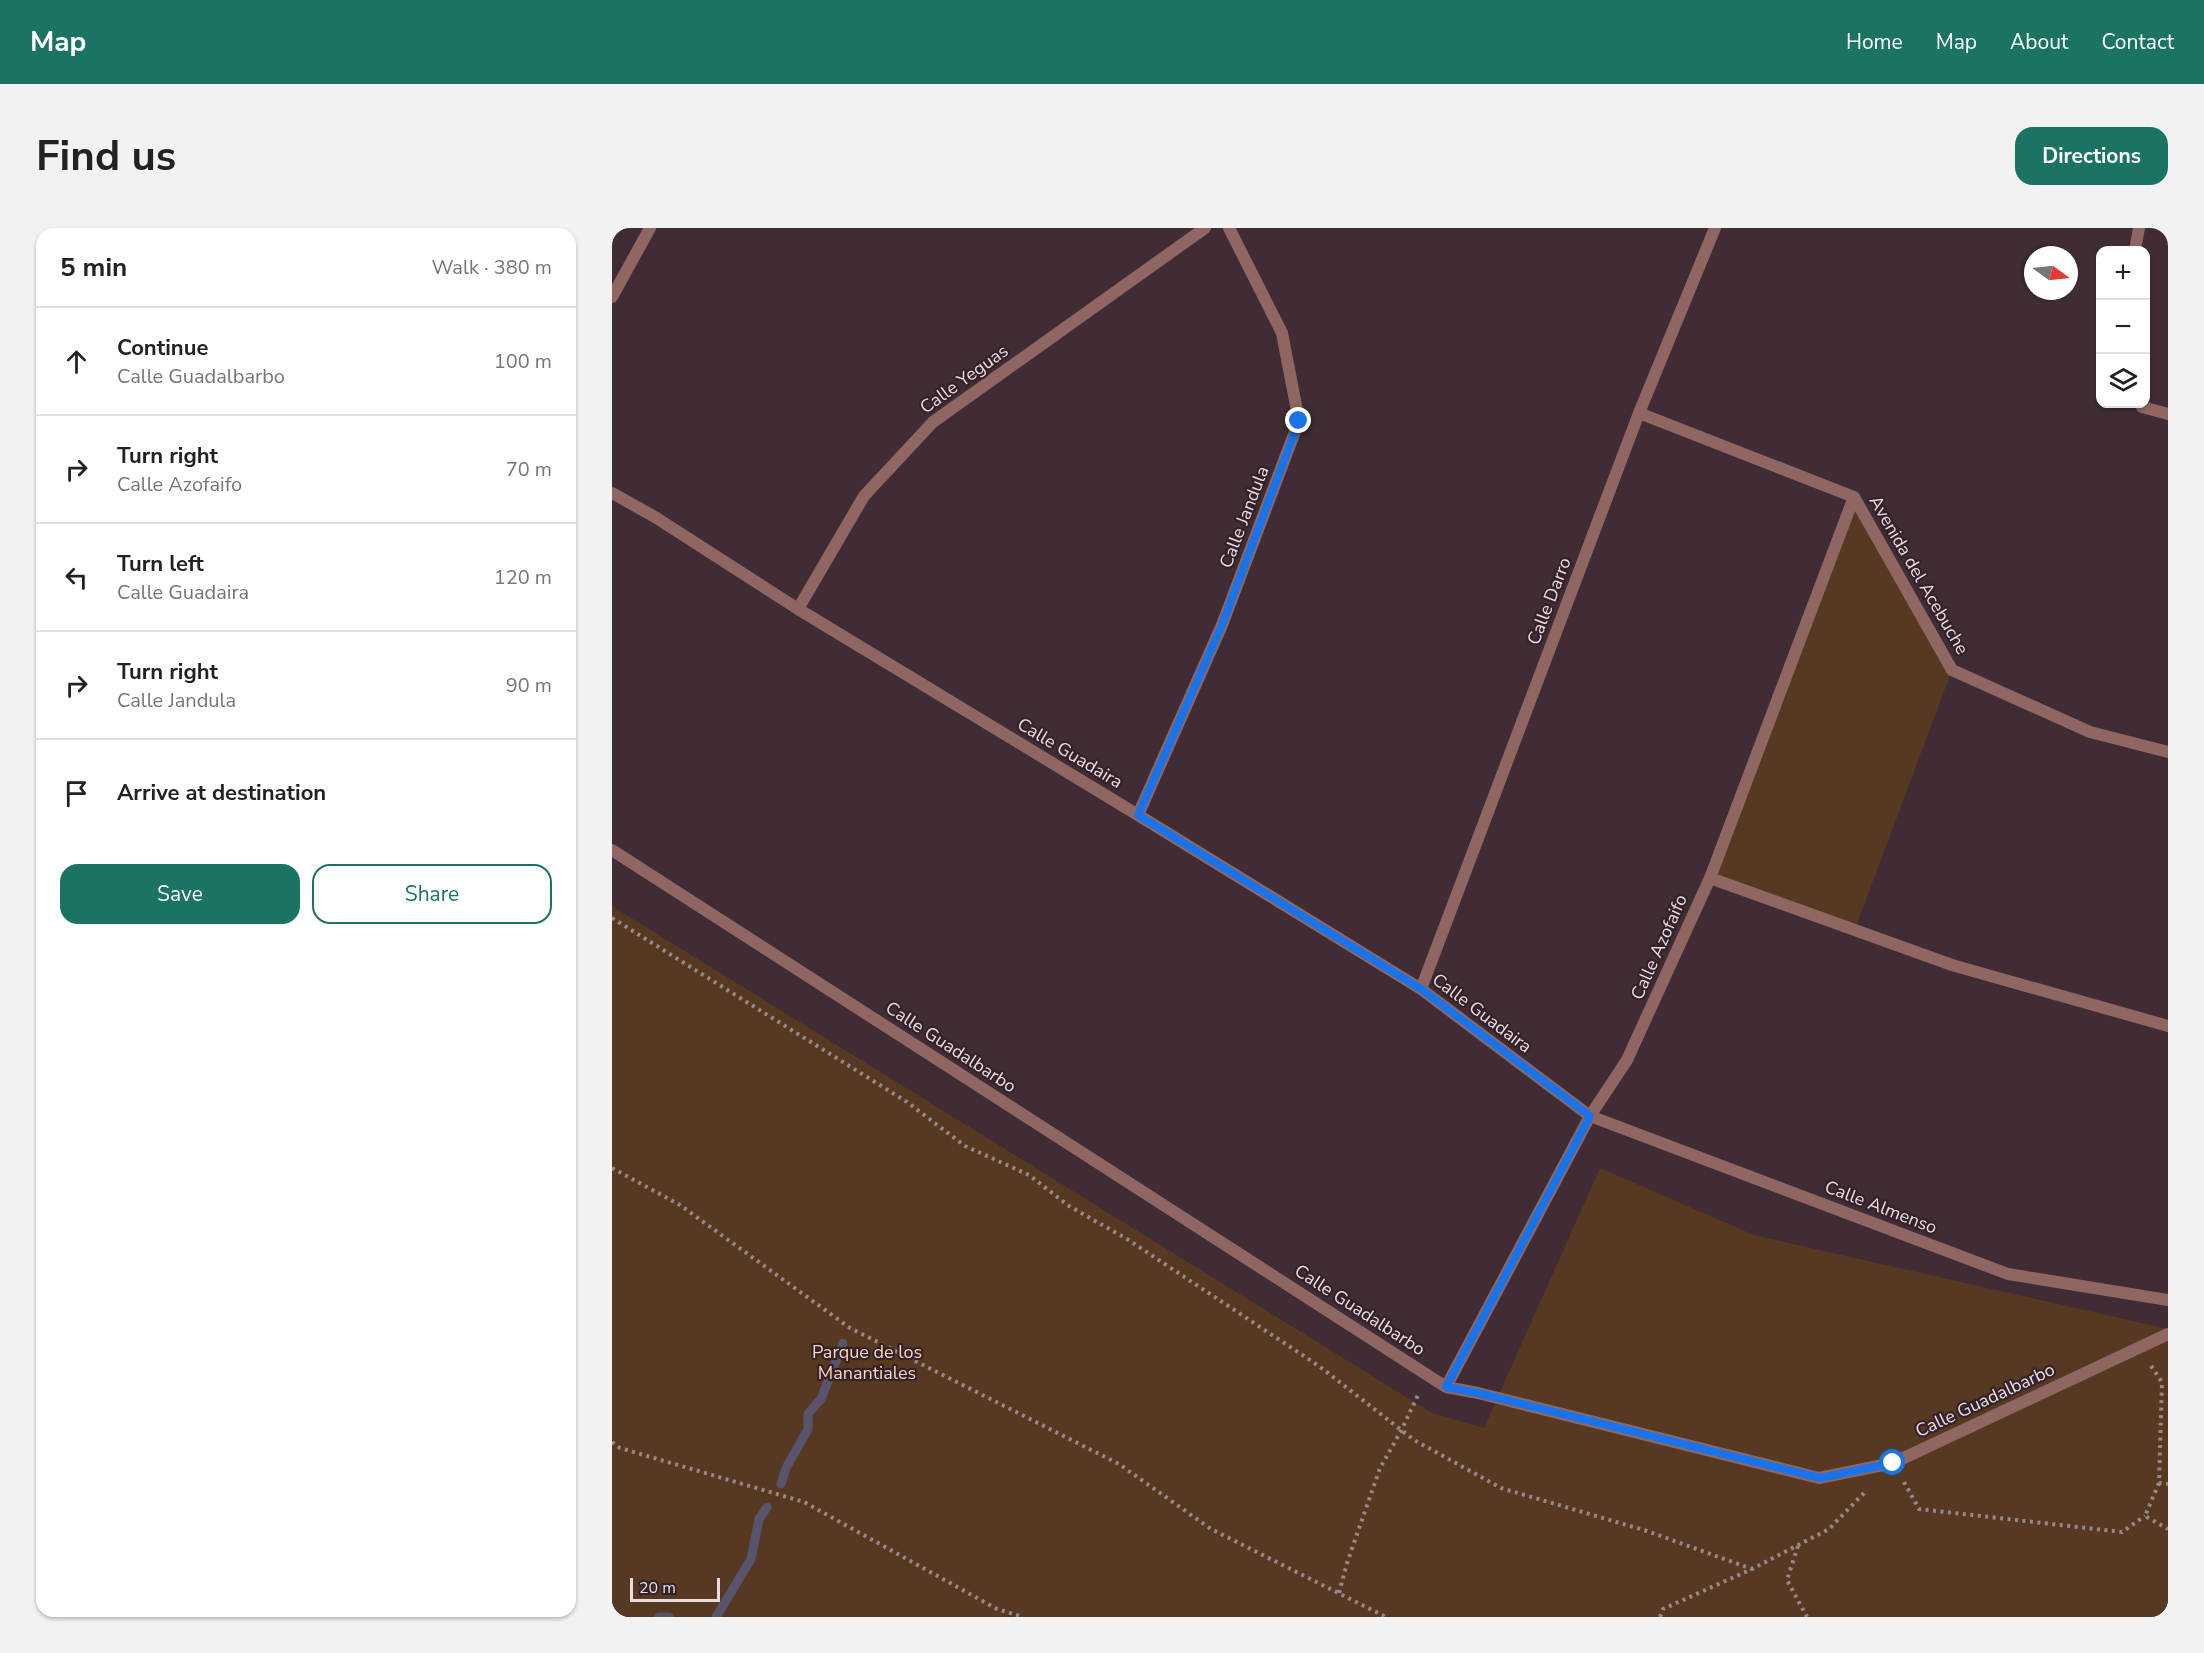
<!DOCTYPE html>
<html lang="en">
<head>
<meta charset="utf-8">
<style>
	body { margin:0; font-family:"Nunito Sans",sans-serif; background:#f2f2f2; color:#222 }
	.controls { position:absolute; right:18px; top:18px; display:grid; overflow:hidden; border-radius:12px; box-shadow:0 2px 4px #0004 }
	.controls button { width:54px; height:54px; display:grid; place-items:center; padding:0; border:0; border-bottom:2px solid #e0e0e0; background:#fff; color:#222; font:30px sans-serif }
	.compass { position:absolute; left:1412px; top:18px; width:54px; height:54px; border-radius:50%; background:#fff; box-shadow:0 2px 4px #0004; rotate:105deg }
	.scale { position:absolute; left:18px; bottom:15px; width:90px; box-sizing:border-box; padding-left:6px; border:3px solid #e9dce1; border-top:0; font-size:16px; line-height:21px; white-space:nowrap; color:#e9dce1; -webkit-text-stroke:4px #34222a; paint-order:stroke }
	.stop { position:absolute; width:18px; height:18px; margin:-14px; border:4px solid #1a73e8; border-radius:50%; background:#fff }
	.stop.end { background:#1a73e8; border-color:#fff; box-shadow:0 2px 6px #0008 }
	.list { margin:0; padding:0; list-style:none }
	h2 { display:flex; justify-content:space-between; align-items:center; height:78px; margin:0; padding:0 24px; font-size:26px }
	h2 small { font-size:20px; font-weight:400; color:#767676 }
	.list li { display:grid; grid-template-columns:39px 1fr auto; gap:18px; align-items:center; box-sizing:border-box; height:108px; padding:0 24px; border-top:2px solid #e0e0e0 }
	.list b { display:block; font-size:22px; white-space:nowrap }
	.list p { margin:0; font-size:20px; white-space:nowrap; color:#767676 }
	.list em { font-size:20px; font-style:normal; color:#767676 }
	.actions { display:flex; gap:12px; padding:18px 24px }
	.actions a { flex:1; padding:14px 0; border:2px solid #1b7364; border-radius:18px; text-align:center; font-size:21px; color:#1b7364 }
	.actions .main { background:#1b7364; color:#fff }
	.icon { flex:none; width:33px; height:33px; fill:none; stroke:currentColor; stroke-width:2; stroke-linecap:round; stroke-linejoin:round }
	.map { position:relative; flex:none; width:1556px; height:1389px; overflow:hidden; border-radius:18px }
	header { display:flex; align-items:center; gap:36px; box-sizing:border-box; height:84px; padding:0 30px; background:#1b7364; color:#fff }
	header strong { font-size:28px }
	nav { display:flex; gap:33px; margin-inline-start:auto; font-size:21px }
	.intro { display:flex; align-items:center; justify-content:space-between; box-sizing:border-box; height:144px; padding:0 36px }
	h1 { margin:0; font-size:42px }
	.button { padding:15px 27px; border-radius:18px; background:#1b7364; color:#fff; font-size:21px; font-weight:700 }
	main { display:flex; gap:36px; padding:0 36px }
	aside { flex:1; background:#fff; border-radius:18px; box-shadow:0 2px 4px #0004 }
	.map>svg:first-child { display:block }
	.green { fill:#563920 }
	.lines { fill:none; stroke-linecap:round; stroke-linejoin:round }
	.stream { stroke:#58546e; stroke-width:9 }
	.path { stroke:#97878d; stroke-width:4; stroke-dasharray:3 4.5; stroke-linecap:butt }
	.street { stroke:#906662; stroke-width:12 }
	.route { stroke:#1a73e8; stroke-width:8 }
	.labels { text-anchor:middle; dominant-baseline:central; stroke-width:4.5; stroke-linejoin:round; paint-order:stroke }
	.street-label { font-size:18px; fill:#e9dce1; stroke:#34222a }
	.park-label { font-size:18px; fill:#fbd6b9; stroke:#34222a }
</style>
</head>
<body>
<header>
<strong>Map</strong>
<nav><a>Home</a><a>Map</a><a>About</a><a>Contact</a></nav>
</header>
<div class="intro"><h1>Find us</h1><a class="button">Directions</a></div>
<main>
<aside>
<h2>5 min<small>Walk · 380 m</small></h2>
<ul class="list">
<li><svg class="icon" aria-label="ahead" viewBox="0 0 24 24"><path d="M12 20V5M6 11l6-6 6 6"/></svg><div><b>Continue</b><p>Calle Guadalbarbo</p></div><em>100 m</em></li>
<li><svg class="icon" aria-label="right" viewBox="0 0 24 24"><path d="M7 20v-9h11M14 6l5 5-5 5"/></svg><div><b>Turn right</b><p>Calle Azofaifo</p></div><em>70 m</em></li>
<li><svg class="icon" aria-label="left" viewBox="0 0 24 24"><path d="M17 20v-9H6M10 6l-5 5 5 5"/></svg><div><b>Turn left</b><p>Calle Guadaira</p></div><em>120 m</em></li>
<li><svg class="icon" aria-label="right" viewBox="0 0 24 24"><path d="M7 20v-9h11M14 6l5 5-5 5"/></svg><div><b>Turn right</b><p>Calle Jandula</p></div><em>90 m</em></li>
<li><svg class="icon" aria-label="arrive" viewBox="0 0 24 24"><path d="M6 21V4h12l-3 4 3 4H6"/></svg><div><b>Arrive at destination</b></div></li>
</ul>
<div class="actions"><a class="main">Save</a><a>Share</a></div>
</aside>
<div class="map">
<svg width="1556" height="1389" viewBox="0 0 1556 1389">
	<rect width="100%" height="100%" fill="#3f2c34"/>
	<path class="green" d="M1242 269 1340 442 1243 701 1099 650Z
		M0 678 820 1185 872 1200 988 940 1142 1007 1556 1101V1389H0Z"/>
	<g class="lines">
		<path class="stream" d="M169 1256 174 1240 196 1201V1186L209 1171 231 1115
			M47 1389H57
			M104 1389 139 1331 147 1291 155 1279"/>
		<path class="path" d="M0 690 295 874 353 918 417 947 457 978 515 1011 707 1138 802 1212 889 1260 1035 1303 1140 1341
			M0 940 68 977 238 1100 507 1236 599 1301 774 1389
			M1539 1138 1550 1154 1547 1255 1556 1256
			M0 1214 8 1220 192 1274 385 1381 411 1389
			M1292 1254 1307 1281 1510 1304 1533 1288
			M1547 1255 1533 1288 1556 1301
			M1186 1318 1175 1352 1195 1389
			M727 1365 735 1335 768 1240 789 1203 806 1167
			M1048 1389 1051 1381 1140 1341 1217 1301 1253 1264"/>
		<path class="street" d="M1523 22 1527 0
			M0 69 38 0
			M1530 176V179L1556 186
			M1027 185 1242 269 1340 442 1478 504 1556 524
			M0 265 43 289 186 381 526 587 809 761 978 888 1396 1046 1556 1072
			M186 381 252 268 321 194 593 0
			M526 587 610 397 687 193 670 105 617 0
			M0 622 834 1159 866 1165 1207 1250 1281 1235 1556 1106
			M1098 650 1340 737 1556 798
			M809 761 1027 185 1103 0
			M834 1159 978 888 1015 832 1098 650 1242 269"/>
	</g>
	<g class="lines">
		<path class="route" d="M687 193 610 397 526 587 809 761 978 888 834 1159 866 1165 1208 1250 1281 1235"/>
	</g>
	<g class="labels">
		<g class="street-label">
			<text transform="translate(352 151) rotate(-36)">Calle Yeguas</text>
			<text transform="translate(632 289) rotate(-69)">Calle Jandula</text>
			<text transform="translate(1307 347) rotate(60)">Avenida del Acebuche</text>
			<text transform="translate(937 373) rotate(-69)">Calle Darro</text>
			<text transform="translate(458 525) rotate(31)">Calle Guadaira</text>
			<text transform="translate(1047 719) rotate(-66)">Calle Azofaifo</text>
			<text transform="translate(870 785) rotate(37)">Calle Guadaira</text>
			<text transform="translate(339 819) rotate(33)">Calle Guadalbarbo</text>
			<text transform="translate(1269 979) rotate(21)">Calle Almenso</text>
			<text transform="translate(748 1082) rotate(33)">Calle Guadalbarbo</text>
			<text transform="translate(1373 1172) rotate(-25)">Calle Guadalbarbo</text>
		</g>
		<g class="park-label">
			<text x="255" y="1124">Parque de los<tspan x="255" dy="21">Manantiales</tspan></text>
		</g>
	</g>
</svg>
<div class="controls">
<button>+</button>
<button>−</button>
<button><svg class="icon" aria-label="layers" viewBox="0 0 24 24"><path d="M12 4l9 5-9 5-9-5zM3 14l9 5 9-5"/></svg></button>
</div>
<svg class="compass" viewBox="-18 -18 36 36"><path d="M0-13l5 13h-10z" fill="#e53935"/><path d="M0 13l5-13h-10z" fill="#767676"/></svg>
<div class="scale">20 m</div>
<div class="stop" style="left:1281px;top:1235px"></div>
<div class="stop end" style="left:687px;top:193px"></div>
</div>
</main>
</body>
</html>
